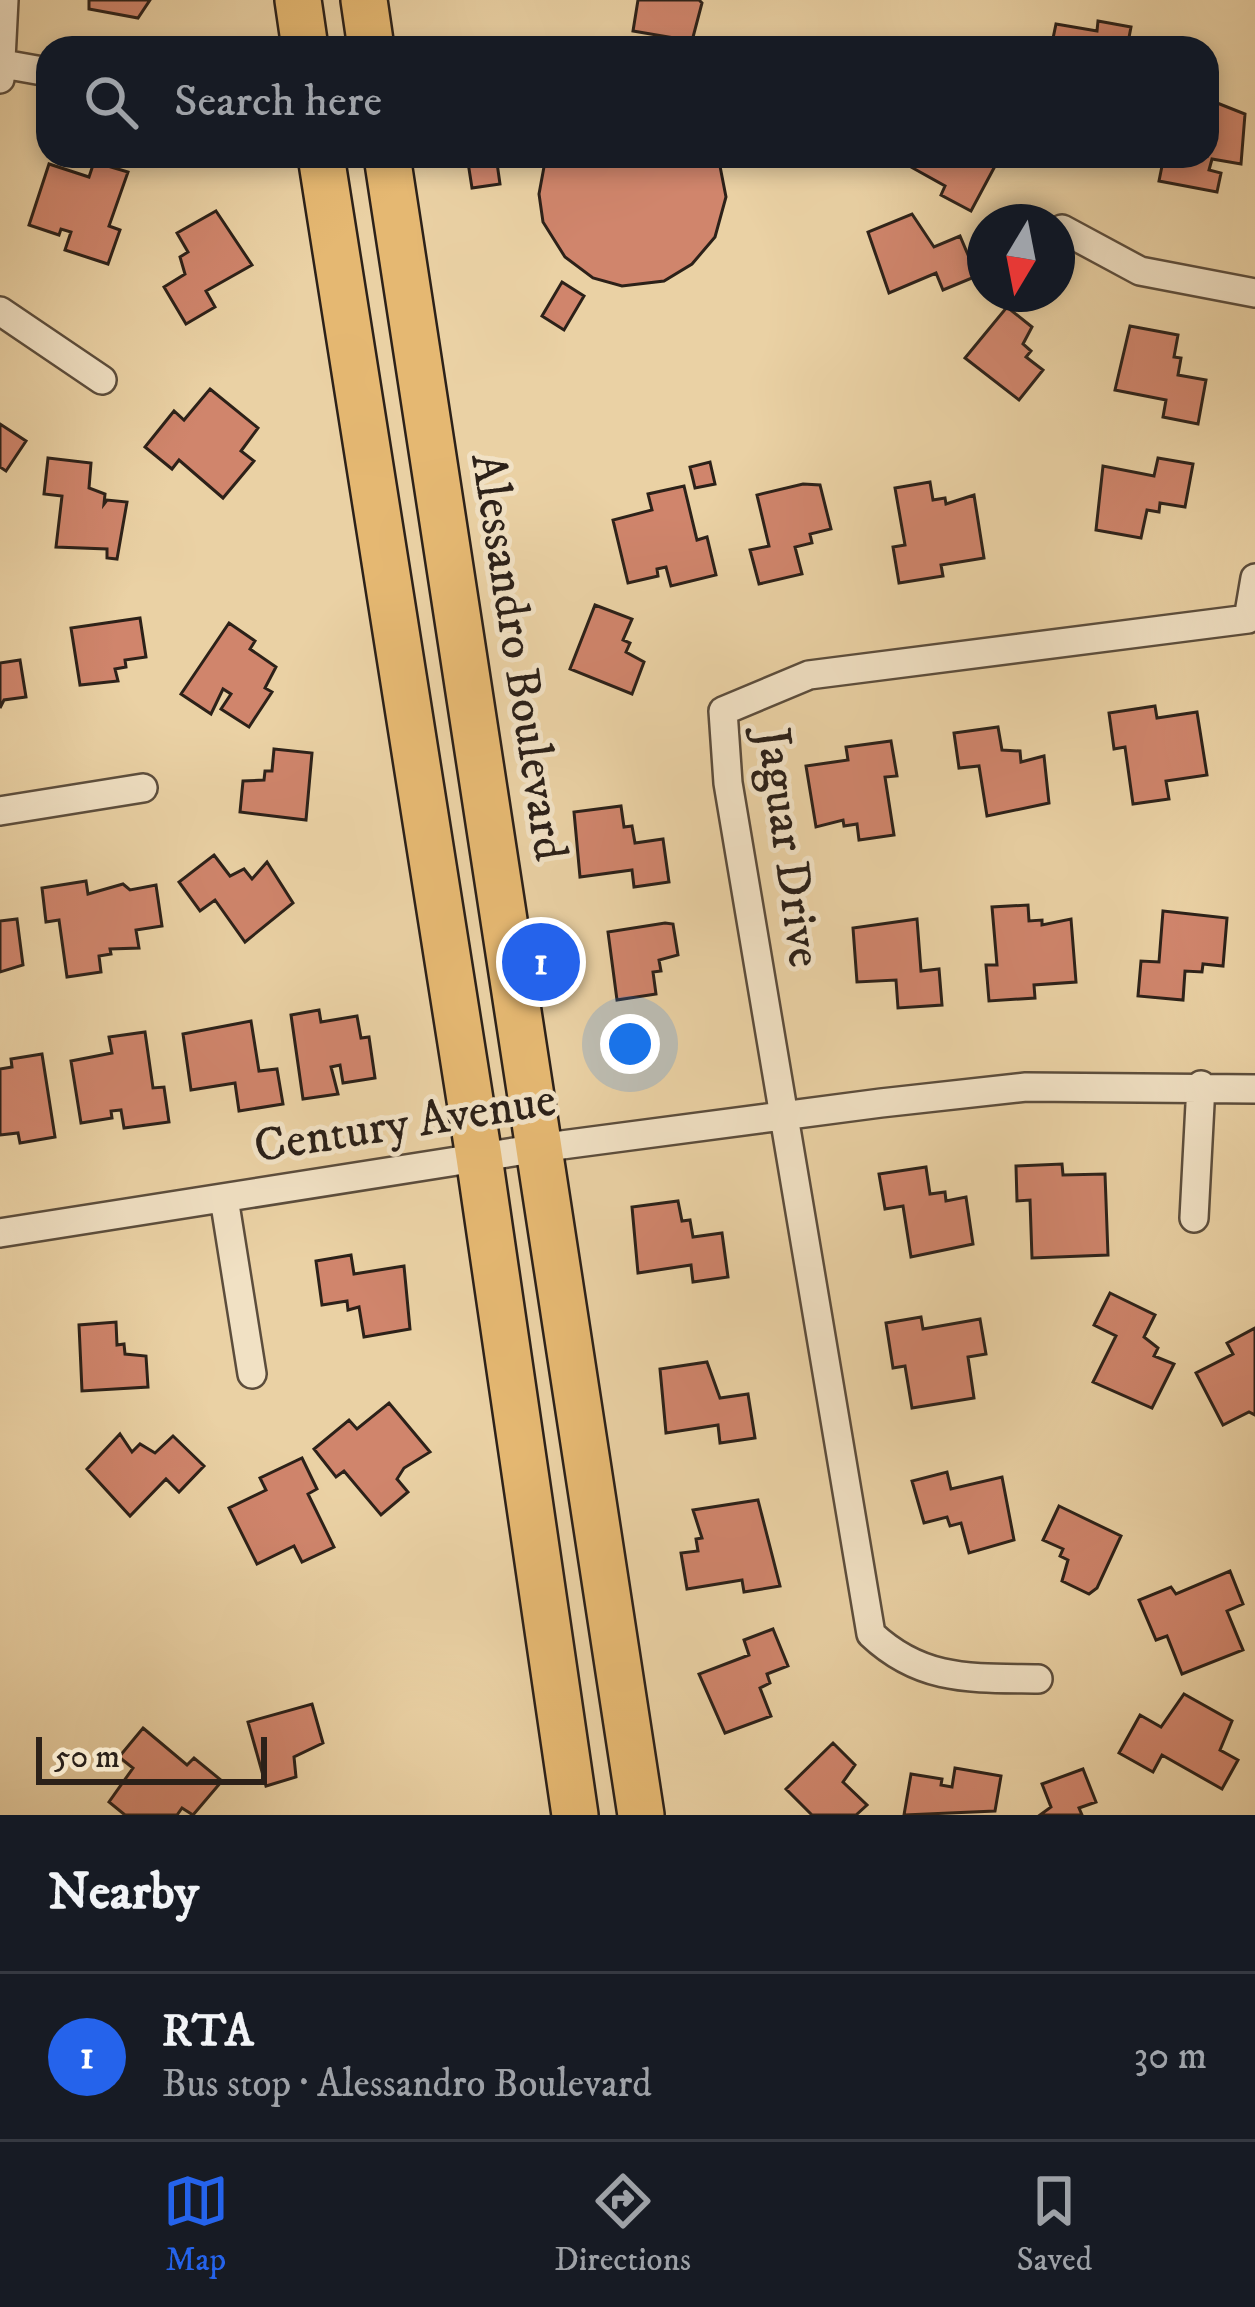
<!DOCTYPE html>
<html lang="en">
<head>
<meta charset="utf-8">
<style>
	body { margin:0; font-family:"IM FELL DW Pica",serif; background:#242831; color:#f1f3f6 }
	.compass { position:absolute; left:967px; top:204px; width:108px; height:108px; border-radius:50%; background:#171b24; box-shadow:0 6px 18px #0003; rotate:190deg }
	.scale { position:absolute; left:36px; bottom:30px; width:231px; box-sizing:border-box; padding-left:12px; border:6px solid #2c2119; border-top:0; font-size:33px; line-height:42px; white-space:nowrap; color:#2c2119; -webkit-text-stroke:9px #f1e1c4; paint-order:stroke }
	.you { position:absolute; left:630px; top:1044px; width:42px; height:42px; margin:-30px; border:9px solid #fff; border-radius:50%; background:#1a73e8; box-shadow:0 0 0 18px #1a73e833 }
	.badge { display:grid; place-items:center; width:78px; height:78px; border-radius:50%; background:#2563eb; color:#fff; font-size:39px; font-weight:700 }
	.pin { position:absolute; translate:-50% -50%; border:6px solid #fff; box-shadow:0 3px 12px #0006 }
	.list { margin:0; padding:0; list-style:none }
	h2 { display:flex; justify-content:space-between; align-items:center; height:156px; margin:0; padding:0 48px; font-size:51px }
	h2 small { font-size:39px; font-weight:400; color:#9ea1a6 }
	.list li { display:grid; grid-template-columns:78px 1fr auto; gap:36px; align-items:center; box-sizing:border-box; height:168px; padding:0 48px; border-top:3px solid #363941 }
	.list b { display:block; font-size:45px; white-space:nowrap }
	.list p { margin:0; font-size:39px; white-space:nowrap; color:#9ea1a6 }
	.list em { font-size:39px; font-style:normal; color:#9ea1a6 }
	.icon { flex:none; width:66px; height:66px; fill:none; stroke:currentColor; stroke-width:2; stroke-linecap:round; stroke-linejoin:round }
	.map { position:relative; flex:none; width:1255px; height:1815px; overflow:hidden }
	.search { position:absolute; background:#171b24; box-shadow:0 6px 18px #0003; left:36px; right:36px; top:36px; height:132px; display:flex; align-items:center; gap:30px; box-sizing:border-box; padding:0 42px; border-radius:36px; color:#9ea1a6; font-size:45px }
	.sheet { height:324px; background:#171b24 }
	nav { display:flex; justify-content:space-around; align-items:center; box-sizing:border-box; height:168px; border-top:3px solid #363941; background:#171b24; font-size:33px; color:#9ea1a6 }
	nav a { display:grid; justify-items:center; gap:6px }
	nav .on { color:#2563eb }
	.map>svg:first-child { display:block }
	.building { fill:#d0856c; stroke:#2c2119; stroke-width:3 }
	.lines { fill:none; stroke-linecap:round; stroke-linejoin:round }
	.minor-casing { stroke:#5c4d3c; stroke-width:32 }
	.primary-casing { stroke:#2c2119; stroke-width:50 }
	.minor { stroke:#f1e1c4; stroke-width:27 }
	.primary { stroke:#e5b872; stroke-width:45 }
	.labels { text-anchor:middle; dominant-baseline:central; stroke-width:10; stroke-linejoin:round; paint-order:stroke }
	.street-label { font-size:48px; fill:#2c2119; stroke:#f1e1c4 }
</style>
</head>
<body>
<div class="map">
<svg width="1255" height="1815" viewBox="0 0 1255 1815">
	<rect width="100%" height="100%" fill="#ead1a4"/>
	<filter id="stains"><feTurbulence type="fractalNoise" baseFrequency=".00167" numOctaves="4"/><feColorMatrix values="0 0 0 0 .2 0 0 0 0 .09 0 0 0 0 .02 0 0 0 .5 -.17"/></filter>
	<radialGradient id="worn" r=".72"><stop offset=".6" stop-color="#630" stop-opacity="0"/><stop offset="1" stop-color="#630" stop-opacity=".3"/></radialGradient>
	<path class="building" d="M89 0H150L138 18 89 9Z
		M638 0H699L702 3 692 41 633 31Z
		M1098 21 1131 27 1127 48H1051L1056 24 1097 31Z
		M1207 99 1245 114 1241 164 1212 159 1209 170 1221 173 1217 192 1159 181 1164 156H1207Z
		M467 156H496L500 184 472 188Z
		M546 156H718L726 197 715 237 692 264 664 281 622 286 593 278 565 257 543 222 539 194Z
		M905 156H976L995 166 971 211 941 195 945 186 902 162Z
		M94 162 128 172 109 226 120 230 108 264 65 250 71 232 61 229 59 235 29 225 49 164 89 177Z
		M216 211 252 265 206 291 215 307 186 324 164 287 185 274 180 257 188 252 177 233Z
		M912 214 934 247 960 236 977 276 943 290 936 273 889 293 868 232Z
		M562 282 584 296 564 330 542 316Z
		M1007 307 1032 327 1023 344 1031 351 1026 357 1043 370 1019 400 965 358Z
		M1130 326 1178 335 1174 357 1181 358 1178 375 1206 380 1198 424 1163 417 1166 400 1115 390Z
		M210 389 258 428 241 451 254 461 223 498 179 460 172 469 145 447 174 411 184 420Z
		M0 424 26 441 6 471 0 467Z
		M48 458 91 463 89 488 105 494 104 504 107 500 127 502 117 559 107 558V549L56 547 62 496 44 494Z
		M1158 458 1193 464 1185 507 1160 503 1159 512 1147 510 1141 538 1096 530 1103 466 1154 476Z
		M710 462 715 484 695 488 690 467Z
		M930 482 933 500 945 498 946 504 974 495 984 558 941 565 943 576 899 583 893 547 905 545 895 488Z
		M803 484 820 485 831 529 810 534 812 543 795 547 802 574 759 584 750 550 769 546 757 495Z
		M684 486 697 540 707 537 716 575 671 586 666 567 657 569 658 576 628 583 613 520 652 510 648 494Z
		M595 605 632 619 623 640 630 643 626 652 644 662 632 694 570 669Z
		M140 618 146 657 125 660 126 667 115 669 118 681 80 685 71 628Z
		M229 623 255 641 250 649 276 667 265 688 272 692 249 727 221 709 231 694 223 689 211 714 181 694Z
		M20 660 26 697 4 700 0 708V663Z
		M1155 706 1157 718 1197 712 1207 775 1166 781 1169 799 1133 804 1125 747 1114 749 1109 713Z
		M998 727 1002 750 1020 751 1021 762 1044 756 1049 803 987 816 979 766 959 768 954 733Z
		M891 741 897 776 885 777 894 835 859 840 857 824 844 826 843 820 816 827 806 766 848 760 846 747Z
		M274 749 312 753 306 820 240 812 243 781 264 780 265 771H272Z
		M621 806 624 827 632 826 635 843 663 839 669 882 634 887 632 870 580 877 574 812Z
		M214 855 230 876 244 869 252 879 267 862 293 903 245 942 215 900 200 911 179 882Z
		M86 881 88 894 123 884 130 890 156 885 162 926 136 930 139 948 110 949 111 954 99 956 101 972 67 977 59 920 46 922 42 888Z
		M1028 905 1029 921 1042 920V925L1071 919 1076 982 1034 985 1035 998 989 1001 986 965H997L992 907Z
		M1163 911 1227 918 1223 966 1203 964 1202 972 1185 971 1183 1000 1138 996 1141 961 1159 962Z
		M17 919 23 965 0 972V921Z
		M917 919 921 971 939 969 942 1005 898 1008 896 980 857 982 853 928Z
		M665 923 673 924 678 955 659 960 661 971 653 972 656 994 617 1000 608 932Z
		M319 1010 321 1022 357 1016 361 1038 369 1037 375 1078 343 1083 340 1065 331 1067 338 1094 303 1099 291 1015Z
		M251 1021 259 1071 277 1069 283 1104 239 1111 235 1083 191 1090 183 1034Z
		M145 1032 153 1088 164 1087 169 1122 124 1128 121 1110 111 1111 112 1118 81 1123 71 1061 112 1053 109 1037Z
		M42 1054 55 1137 20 1143 18 1133 0 1135V1069L12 1067 11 1059Z
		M1062 1164 1063 1175 1105 1174 1108 1255 1032 1258 1030 1200 1017 1201 1016 1166Z
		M926 1167 930 1194 945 1192 946 1201 966 1197 973 1244 911 1257 903 1206 885 1209 879 1174Z
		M678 1201 682 1221 690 1220 693 1237 722 1233 728 1277 693 1282 691 1265 638 1273 632 1207Z
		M351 1255 354 1274 404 1266 410 1329 364 1337 359 1307 348 1310 347 1301 322 1305 316 1261Z
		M1110 1293 1155 1315 1144 1337 1158 1348 1154 1356 1174 1364 1152 1408 1093 1382 1116 1336 1094 1325Z
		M921 1317 923 1329 980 1319 986 1354 968 1357 974 1398 912 1408 905 1366 893 1368 886 1323Z
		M116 1322 117 1345 124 1344 125 1354 146 1356 148 1387 82 1391 79 1325Z
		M1255 1328V1415L1249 1412 1223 1425 1196 1373 1233 1354 1227 1343Z
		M707 1362 720 1398 748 1394 755 1438 720 1443 718 1425 666 1433 660 1369Z
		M389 1403 430 1452 404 1468 397 1479 408 1492 381 1515 344 1471 336 1477 314 1449 349 1420 357 1429Z
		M120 1434 132 1452 140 1444 155 1453 173 1436 204 1466 179 1492 166 1479 130 1516 87 1469Z
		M302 1458 317 1489 308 1494 334 1547 302 1562 294 1546 257 1564 229 1508 266 1490 260 1478Z
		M947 1472 951 1489 1002 1477 1014 1540 969 1553 961 1523 950 1526 947 1517 924 1523 912 1481Z
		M758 1500 780 1586 744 1592 742 1580 687 1589 681 1553 698 1551 696 1539 702 1538 693 1510Z
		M1059 1506 1121 1536 1097 1588 1089 1594 1062 1581 1068 1560 1060 1556 1063 1549 1043 1540Z
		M1230 1571 1243 1604 1227 1611 1243 1650 1182 1674 1167 1636 1156 1640 1139 1600 1171 1587 1176 1594Z
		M773 1629 788 1666 767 1674 770 1683 760 1688 771 1716 725 1733 699 1674 749 1655 744 1640Z
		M1184 1694 1232 1721 1220 1750 1238 1760 1222 1789 1162 1755 1153 1772 1119 1753 1140 1715 1161 1727Z
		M312 1704 323 1743 294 1757 296 1777 266 1786 248 1722Z
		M143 1728 187 1765 194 1758 222 1781 193 1815 182 1808 177 1815H125L109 1802 133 1768 119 1757Z
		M833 1743 855 1765 843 1782 867 1805 856 1815H812L786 1789Z
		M955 1768 1001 1776 995 1811 904 1815 911 1774 942 1779 941 1785 952 1787Z
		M1083 1769 1096 1802 1079 1808 1082 1815H1040L1051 1807 1042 1784Z"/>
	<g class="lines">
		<g class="minor-casing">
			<path id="minor" d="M3 64 48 72
				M0 79 4 0
				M1062 229 1140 271 1255 293
				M0 311 102 380
				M0 811 143 788
				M224 1198 252 1374
				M1194 1218 1201 1085
				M0 1233 539 1148 881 1103 1026 1087 1255 1089
				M1038 1679C972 1678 922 1682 871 1634L728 783 723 711 809 675 1248 619 1255 578"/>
		</g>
		<g class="primary-casing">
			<path id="primary" d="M298 0 305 48
				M364 0 371 48
				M321 156 479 1157 575 1815
				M387 156 641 1815"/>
		</g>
		<use href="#minor" class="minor"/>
		<use href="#primary" class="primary"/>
	</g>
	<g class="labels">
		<g class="street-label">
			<text transform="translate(518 657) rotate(81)">Alessandro Boulevard</text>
			<text transform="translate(788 848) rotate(82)">Jaguar Drive</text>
			<text transform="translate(405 1124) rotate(-9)">Century Avenue</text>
		</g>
	</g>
	<rect width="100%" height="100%" filter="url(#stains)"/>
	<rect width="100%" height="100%" fill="url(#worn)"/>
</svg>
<svg class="compass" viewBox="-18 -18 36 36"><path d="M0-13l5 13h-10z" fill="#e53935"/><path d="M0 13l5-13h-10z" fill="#9ea1a6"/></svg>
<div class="scale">50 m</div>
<div class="you"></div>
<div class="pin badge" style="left:541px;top:962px">1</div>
<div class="search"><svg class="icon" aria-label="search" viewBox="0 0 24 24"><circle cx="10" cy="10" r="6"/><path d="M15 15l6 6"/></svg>Search here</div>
</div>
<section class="sheet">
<h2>Nearby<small></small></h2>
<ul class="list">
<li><span class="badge">1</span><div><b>RTA</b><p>Bus stop · Alessandro Boulevard</p></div><em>30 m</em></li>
</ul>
</section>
<nav>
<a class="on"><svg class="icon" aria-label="map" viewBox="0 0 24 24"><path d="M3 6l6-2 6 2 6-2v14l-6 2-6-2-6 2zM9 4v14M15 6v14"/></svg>Map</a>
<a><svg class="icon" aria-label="directions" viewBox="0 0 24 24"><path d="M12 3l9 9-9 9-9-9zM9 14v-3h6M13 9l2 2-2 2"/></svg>Directions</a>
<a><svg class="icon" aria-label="saved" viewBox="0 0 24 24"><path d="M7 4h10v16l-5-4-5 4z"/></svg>Saved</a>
</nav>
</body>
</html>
